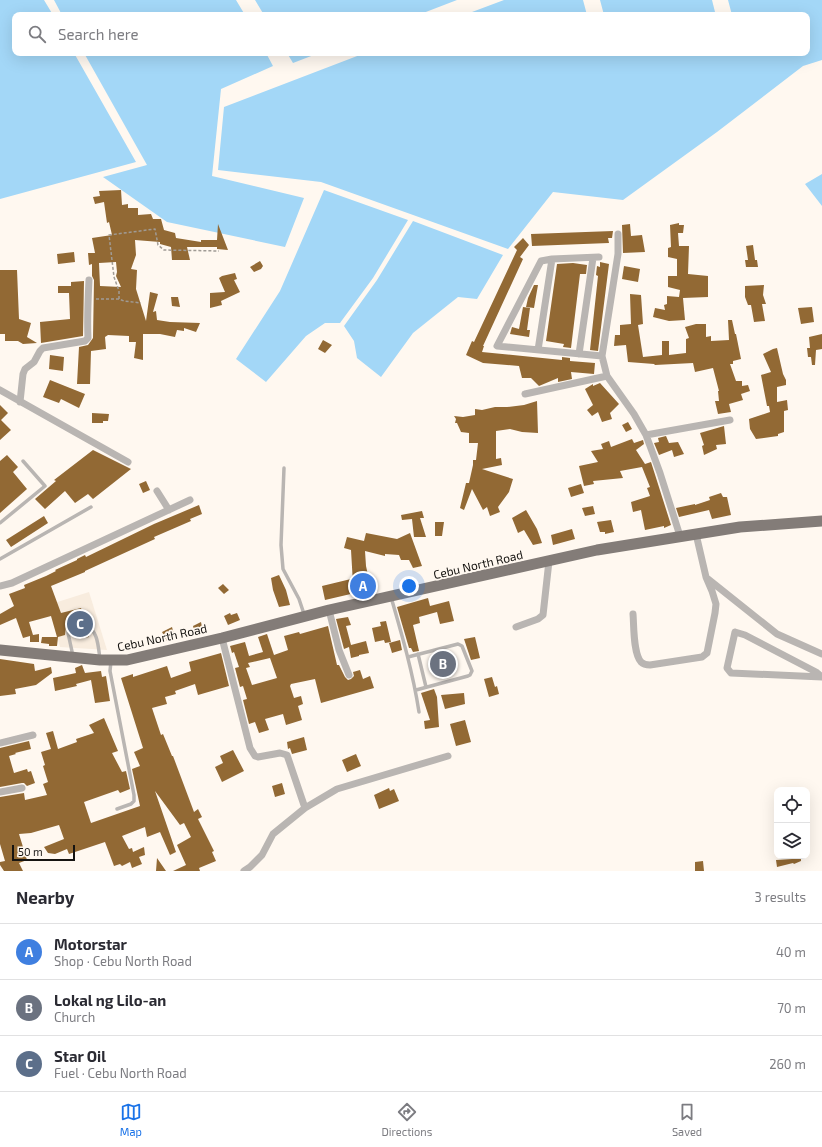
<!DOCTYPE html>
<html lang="en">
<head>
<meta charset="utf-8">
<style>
	body { margin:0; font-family:"Exo 2",sans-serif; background:#f7f7f7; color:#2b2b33 }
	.controls { position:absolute; right:12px; bottom:12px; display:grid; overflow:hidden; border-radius:8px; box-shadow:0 4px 16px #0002 }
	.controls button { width:36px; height:36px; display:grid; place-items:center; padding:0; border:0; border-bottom:1px solid #e1e1e2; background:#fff; color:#2b2b33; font:20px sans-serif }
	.scale { position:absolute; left:12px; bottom:10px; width:63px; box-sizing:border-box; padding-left:4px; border:2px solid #161411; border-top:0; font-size:11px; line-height:14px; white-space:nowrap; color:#161411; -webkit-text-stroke:3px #fff8f0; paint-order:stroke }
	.you { position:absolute; left:409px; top:586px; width:14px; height:14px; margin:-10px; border:3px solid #fff; border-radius:50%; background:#1a73e8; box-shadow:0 0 0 6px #1a73e833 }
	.badge { display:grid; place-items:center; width:26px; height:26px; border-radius:50%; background:#1a73e8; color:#fff; font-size:13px; font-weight:700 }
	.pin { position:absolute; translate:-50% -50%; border:2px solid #fff; box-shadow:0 1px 4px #0006 }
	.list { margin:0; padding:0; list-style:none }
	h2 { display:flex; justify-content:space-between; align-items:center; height:52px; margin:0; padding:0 16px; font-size:17px }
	h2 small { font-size:13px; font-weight:400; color:#7c7c81 }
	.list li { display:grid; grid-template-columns:26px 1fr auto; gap:12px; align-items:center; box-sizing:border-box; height:56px; padding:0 16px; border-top:1px solid #e1e1e2 }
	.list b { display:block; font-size:15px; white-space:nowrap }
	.list p { margin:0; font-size:13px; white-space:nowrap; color:#7c7c81 }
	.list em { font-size:13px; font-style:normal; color:#7c7c81 }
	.icon { flex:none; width:22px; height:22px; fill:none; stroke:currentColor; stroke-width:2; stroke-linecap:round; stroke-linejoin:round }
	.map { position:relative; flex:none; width:822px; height:871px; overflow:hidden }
	.search { position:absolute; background:#fff; box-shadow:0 4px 16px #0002; left:12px; right:12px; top:12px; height:44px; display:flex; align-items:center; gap:10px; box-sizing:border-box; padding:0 14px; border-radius:8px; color:#7c7c81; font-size:15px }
	.sheet { height:220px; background:#fff }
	nav { display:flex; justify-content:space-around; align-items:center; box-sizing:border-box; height:56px; border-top:1px solid #e1e1e2; background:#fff; font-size:11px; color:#7c7c81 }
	nav a { display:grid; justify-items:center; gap:2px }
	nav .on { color:#1a73e8 }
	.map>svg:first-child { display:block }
	.built { fill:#f8ecde }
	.water { fill:#a3d7f7 }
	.building { fill:#926934; fill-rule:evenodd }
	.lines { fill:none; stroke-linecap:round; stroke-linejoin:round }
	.path { stroke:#a09b95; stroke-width:1.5; stroke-dasharray:3 2; stroke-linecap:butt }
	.lane { stroke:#b9b5b2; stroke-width:3.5 }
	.street { stroke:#b9b5b2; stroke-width:7 }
	.primary { stroke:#837c78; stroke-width:11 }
	.labels { text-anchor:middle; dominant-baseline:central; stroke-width:3.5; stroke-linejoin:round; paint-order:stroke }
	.street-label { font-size:12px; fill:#161411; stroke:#fff8f0 }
</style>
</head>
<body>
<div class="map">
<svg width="822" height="871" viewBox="0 0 822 871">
	<rect width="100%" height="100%" fill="#fff8f0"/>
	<path class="built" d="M89 592 107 650 60 647 48 605Z"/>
	<path class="water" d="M0 0H44L53 15H15V53H74L136 162 0 199Z
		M54 0H236L245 15H62Z
		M255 0H457L418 15H264Z
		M504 0H583L587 15H464Z
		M600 0H712L715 12 699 15H604Z
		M728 0H822V60L803 66 717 132 623 200 553 192 508 249 321 182 218 170 224 107 365 53H807V15H732Z
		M84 53H266L273 66 221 89 212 176 304 198 285 247 167 222 103 177 147 165Z
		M287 53H319L293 63Z
		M822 174V206L805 184Z
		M324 190 408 220 373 278 340 323H325L306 336 266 382 236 359 280 291Z
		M413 221 503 255 477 299 458 297 413 333 381 377 357 358 354 341 344 326 377 280Z"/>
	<path class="building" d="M121 190 122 205 128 204V208H138V215L151 214 153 219H161L164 230 175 233 176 238 201 242V240H217L218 224 228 250 217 249V247H187L190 260H172L171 247 160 244V242L135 240 136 255 131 269 137 270 136 289 146 321 150 292 158 294 153 312 156 311 157 320 170 322 200 323 196 332 184 328V331L177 330 175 337 160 334H143V360L134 358 136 342H129V336L108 335 105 337 106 349 91 351 90 384H77L79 347 88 345 93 338 94 280 92 276V264L89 265 88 253H95L92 238 112 235 109 222 107 223 104 202 95 204 93 197 100 196 99 191ZM116 262 117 272 116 276 121 287 100 286 99 263Z
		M679 223V225H684L683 233H678L679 246H689L688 274 708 276V297L683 298 685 320 669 321 653 317 655 308 665 310 664 305 667 304V296L679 297 680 290 668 287V276H677V259L668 257V248L671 247 670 225Z
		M630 224 631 236 642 235 645 252 623 253 622 225Z
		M613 231 612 238H608L609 243 532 246 531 234Z
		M523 238 529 245 520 257 523 259 483 346H484L482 352 562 360V357L570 358V361L595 363 594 374 571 372 572 379 558 382V378L539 386 531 378H522L519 366 483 363 466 355 472 341 474 342 517 250 514 247Z
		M753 245 755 260H757L758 267H746L745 260H748L746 246Z
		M74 252 75 262 58 264 57 254Z
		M260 261 263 266 261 269 254 272 250 267Z
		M600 262 609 264 598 351 590 350 598 276 596 275 597 266 600 267Z
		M573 263 587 265 586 274H580L571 348 563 347 564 344 546 341 557 264Z
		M624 266 640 269 638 282 622 279Z
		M0 270H17L19 319 31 323 27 337 37 343 23 344 18 341H5V334H0Z
		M235 273 237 279 234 280 240 292 221 301 222 305 210 308V293L225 292 219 278 222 276Z
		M84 281 83 336 41 343 40 322 70 319 69 293H58V286H71V282Z
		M534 285H538L534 308 526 307 528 298Z
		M764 285 763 295 766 304H762L765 321 754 322 751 305H748L745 297V286Z
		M630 294 641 295 643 324 638 325 643 357 662 355V341H669V355L686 353V339L689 338 685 327 696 324H706V337L711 336V341L729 340 728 320H732L735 334H736L741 359 733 361V364H730L736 381H742V386L748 385 750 391 741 394 743 400 729 404 731 412 718 414 715 401H719L718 391H719L713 368 695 372 693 363 655 365 654 364 628 362 626 345 614 346 615 335H620V325L631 324Z
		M171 297H178L180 307 172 306Z
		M523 307 530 308 527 330H530L529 337 510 334 512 327 519 329Z
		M812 307 814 322 801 324 798 308Z
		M822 334V349L816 350 815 365H812L811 357H808L807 348H810L809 337Z
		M323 340 332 345 325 353 318 349Z
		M777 348 783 374 786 380V385L777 387V402L787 400 788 410 784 411V432L778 434V436L756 439 750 429 749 419 770 412 769 406H767L761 375 771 372 763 354 773 349Z
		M50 355 64 357 63 371 49 369Z
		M50 380 85 394 79 408 61 399 59 403 43 397Z
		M600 383 619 404 610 413 612 419 602 422 598 412 592 416 587 410 593 405 585 389 593 384V386Z
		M537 401 538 433 522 432 510 429 496 431V459L501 458 502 465 482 469 513 479 509 492 498 507 500 512 490 516 487 507 483 510 472 489 464 510 460 508 466 483H469L473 465V460H476L478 443H469V433L461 432 457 423H455L456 419 454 416 463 417 475 415V409L482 410 495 407H507L524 405Z
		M0 405 8 413 1 420 11 430 0 440Z
		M92 413 109 414 108 421H103V423H92Z
		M628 422 632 429 626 432 622 425Z
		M724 426 726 444 716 445 717 449 704 455 702 446 704 445 700 433Z
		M666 436 669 443 678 442 684 454 674 457 672 450 659 455 654 443 659 442 658 438Z
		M632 439 634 443 643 440 644 444 636 450 645 464 651 462 671 525 664 528V526L645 530 641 510 633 512 631 502 650 496 647 488 650 487 642 467 620 471 623 478 593 481 594 484 584 486 579 466 598 462 591 451 603 449 601 444 609 441 611 447Z
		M93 450 131 469 93 499 88 494 75 503 65 491 45 509 35 499 56 481 54 480Z
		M7 455 18 467 13 472 27 489 0 513V461Z
		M146 481 150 490 143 493 139 484Z
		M581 484 584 493 571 497 568 488Z
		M721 493 723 497H727L731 515 712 519 709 510 679 517 676 508 695 504V505L710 500 709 497Z
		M199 505 202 514 190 519 191 521 154 537 155 539 85 571V572L51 586 61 613 81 608 85 621 83 625 87 629 89 637 79 639 77 632 71 633 72 629 77 624 76 621 74 620 66 626 65 635 58 637 57 646H49V644L41 643 42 637H57L51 616 29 622 33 635 39 634V642H30V636L23 638 16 618 0 625V614L14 606 9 594 25 588 24 585 46 576 56 571 55 570 77 560V559L85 555 86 557 154 524Z
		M593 506 595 514 585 516 582 508Z
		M526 510 537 529 542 543 533 545 524 530 518 533 512 518Z
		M422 511 424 518H420L426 537H414L412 519 402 520 401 515Z
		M44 516 48 523 11 547 6 540Z
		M611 520 614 532 605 534V532H600L597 522Z
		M435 522H444L442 536H435Z
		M572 529 575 539 553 545 551 535Z
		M366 533 397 539 410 533 422 566 413 568 409 560H401L399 555 385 554V556L365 551 366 566 369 580 353 584 351 550 344 548 347 537 364 541Z
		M279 575 286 590 290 605 279 607 273 590 271 578Z
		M351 579 355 593 325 600 322 586Z
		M223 584 229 590 224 594 218 588Z
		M428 598 430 606 449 601 454 621 440 624 437 612 419 617 420 623 413 625 419 651 413 652 411 648H409L397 607Z
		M230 613 231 615 237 613 240 620 228 625 224 616Z
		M348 617 351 625 346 626 351 645 366 641 369 653 359 655V656L351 658 349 647 344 649 336 619Z
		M386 621 391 642 385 643 384 640 375 642 372 628 381 626 380 622Z
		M201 622 203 632 195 634 193 626Z
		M328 626 337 665H339L345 677 348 680 351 679 354 676 353 672 360 670 363 679 370 676 374 688 321 703 315 679 291 684 290 686 294 698 301 696 303 704 298 706 302 720 286 725 283 714 265 719 269 730 259 733 255 722 249 724 243 700 247 699 243 686 240 687 235 668 239 667 234 652 232 653 230 646 245 642 249 656 263 652 258 637 267 634 274 655 288 650 284 636 299 632 300 634ZM270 658 277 678 252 685 246 668 250 667 248 663Z
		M172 627 175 638 167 641 162 632Z
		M475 637 480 658 471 660 464 639Z
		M400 640 402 650 392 653 389 643Z
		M221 653 229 686 198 695 195 684 175 691 176 694 165 697 167 704 152 708 161 735 163 734 172 756H173L194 812 198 809 202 817 198 819 214 851 212 852 216 861 199 868 200 871H173L186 865 177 845 191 837 184 823 180 825 155 791 176 852 170 855 160 832 147 837 145 827 122 836 129 849 132 848 133 852 144 847 145 855 139 857 142 864 132 868 130 862 122 866 120 864 114 866 105 842 69 854 67 849 55 854 48 853 44 847 64 839 59 825 31 833 19 834 27 860 19 863 23 871H4L0 865V862L5 861 0 844V797L24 793 25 800 47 795 43 784 48 782 43 766 45 765 41 752 51 749 46 733 53 731 58 749 77 742 76 739 94 733 89 725 104 718 118 751 112 753 122 772 126 771 130 789 120 793 118 790 84 802 91 823 140 806 132 769 140 766 134 752 143 748 121 678 133 674V677L167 666 171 678 191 671 189 662Z
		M0 659 34 664 35 671 51 667 52 673 36 685 15 689 16 694 0 696Z
		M82 665 85 673 101 671 102 677 106 676 110 701 95 703 91 680 76 684 77 686 55 691 53 678 76 673 75 668Z
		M492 677 495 687 497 686 499 694 489 697 484 679Z
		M434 689 437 697 439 727 425 729 424 721 430 720 421 693Z
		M464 693 465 704 445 709 441 695Z
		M465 720 471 742 456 746 450 724Z
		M304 737 307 750 292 754 290 748 288 749 287 742Z
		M29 741 31 749 15 753 16 754 9 756 14 773 27 769 28 772 31 771 35 783 27 786 24 783H22L0 787V748Z
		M233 750 244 771 222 782 215 767 223 763 220 756Z
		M356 754 361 766 347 772 342 760Z
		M282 783 285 794 275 797 272 786Z
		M389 788 390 791 394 789 399 801 379 809 374 795Z
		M791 856H801V861L794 864 793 863 777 867 776 860 792 859Z
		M157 858 166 871H156Z
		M703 861 704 871H695V862Z"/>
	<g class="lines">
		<path class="path" d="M96 299H119L124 301 141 303
			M119 299V291L114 277 109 235 155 229 158 245 164 250 219 251"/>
		<path class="lane" d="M284 468 281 545 283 569 299 599 304 614
			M0 523 45 486 23 461
			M0 559 91 507
			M391 597C402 635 413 673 419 712
			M86 624C98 632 98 645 100 659
			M418 654 426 687
			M73 656 68 633 69 627 74 623
			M408 657 458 644 462 646 472 671 470 675 468 676 416 690
			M111 661 110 671 134 795V801L131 804 117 809"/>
		<path class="street" d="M618 234V254L602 356 607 376 634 414 646 435 660 473 680 536
			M599 257 552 259 541 261 497 346 602 356
			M538 350 552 259
			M579 354 593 258
			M0 390 128 462
			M525 394 607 376
			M20 402 23 374 25 369 34 362 40 351 43 348 85 341 88 338C87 319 88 300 89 280
			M646 435 730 420
			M157 491 169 510
			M708 579 777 634 822 654
			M0 586 12 583 190 500
			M329 610 339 650 349 675
			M633 614C634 625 633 653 641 662 643 664 646 665 650 665L702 657 707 653 715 613 716 604 712 591 706 577 696 534
			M516 627 538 619 543 615 549 561
			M735 632 745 635 816 672 822 677 731 673 727 668Z
			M222 638 250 748 255 756 258 757 280 753 287 755 305 808
			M0 743 33 735
			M0 792 22 788
			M244 871 250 867 262 855 273 834 305 808 337 789 448 756"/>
		<path class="primary" d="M0 650 100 660H127L222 638 329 610 597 550 740 527 822 521"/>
	</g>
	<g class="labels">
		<g class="street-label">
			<text transform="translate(478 564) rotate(-13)">Cebu North Road</text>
			<text transform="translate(162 637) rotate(-12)">Cebu North Road</text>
		</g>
	</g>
</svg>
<div class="controls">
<button><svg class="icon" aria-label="locate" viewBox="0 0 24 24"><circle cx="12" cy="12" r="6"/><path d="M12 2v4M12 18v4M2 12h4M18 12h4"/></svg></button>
<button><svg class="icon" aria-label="layers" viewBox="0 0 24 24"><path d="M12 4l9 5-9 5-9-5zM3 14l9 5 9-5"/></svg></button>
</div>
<div class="scale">50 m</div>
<div class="you"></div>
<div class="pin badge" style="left:363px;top:586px;background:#3f7fe0">A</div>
<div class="pin badge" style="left:443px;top:664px;background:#6b7280">B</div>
<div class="pin badge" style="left:80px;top:624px;background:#5c6f8a">C</div>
<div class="search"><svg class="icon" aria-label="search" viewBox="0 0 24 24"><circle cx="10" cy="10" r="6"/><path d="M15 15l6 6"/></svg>Search here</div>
</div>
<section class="sheet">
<h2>Nearby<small>3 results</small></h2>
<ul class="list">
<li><span class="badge" style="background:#3f7fe0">A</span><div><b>Motorstar</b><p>Shop · Cebu North Road</p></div><em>40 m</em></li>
<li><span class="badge" style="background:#6b7280">B</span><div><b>Lokal ng Lilo-an</b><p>Church</p></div><em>70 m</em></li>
<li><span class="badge" style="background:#5c6f8a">C</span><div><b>Star Oil</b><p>Fuel · Cebu North Road</p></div><em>260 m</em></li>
</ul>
</section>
<nav>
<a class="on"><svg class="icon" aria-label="map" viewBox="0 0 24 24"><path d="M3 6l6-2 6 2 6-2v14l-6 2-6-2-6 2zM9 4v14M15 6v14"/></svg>Map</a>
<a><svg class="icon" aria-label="directions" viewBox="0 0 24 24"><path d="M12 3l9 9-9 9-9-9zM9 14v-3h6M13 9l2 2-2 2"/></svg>Directions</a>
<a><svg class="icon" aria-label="saved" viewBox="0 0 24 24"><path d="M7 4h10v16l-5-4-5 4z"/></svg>Saved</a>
</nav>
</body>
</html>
